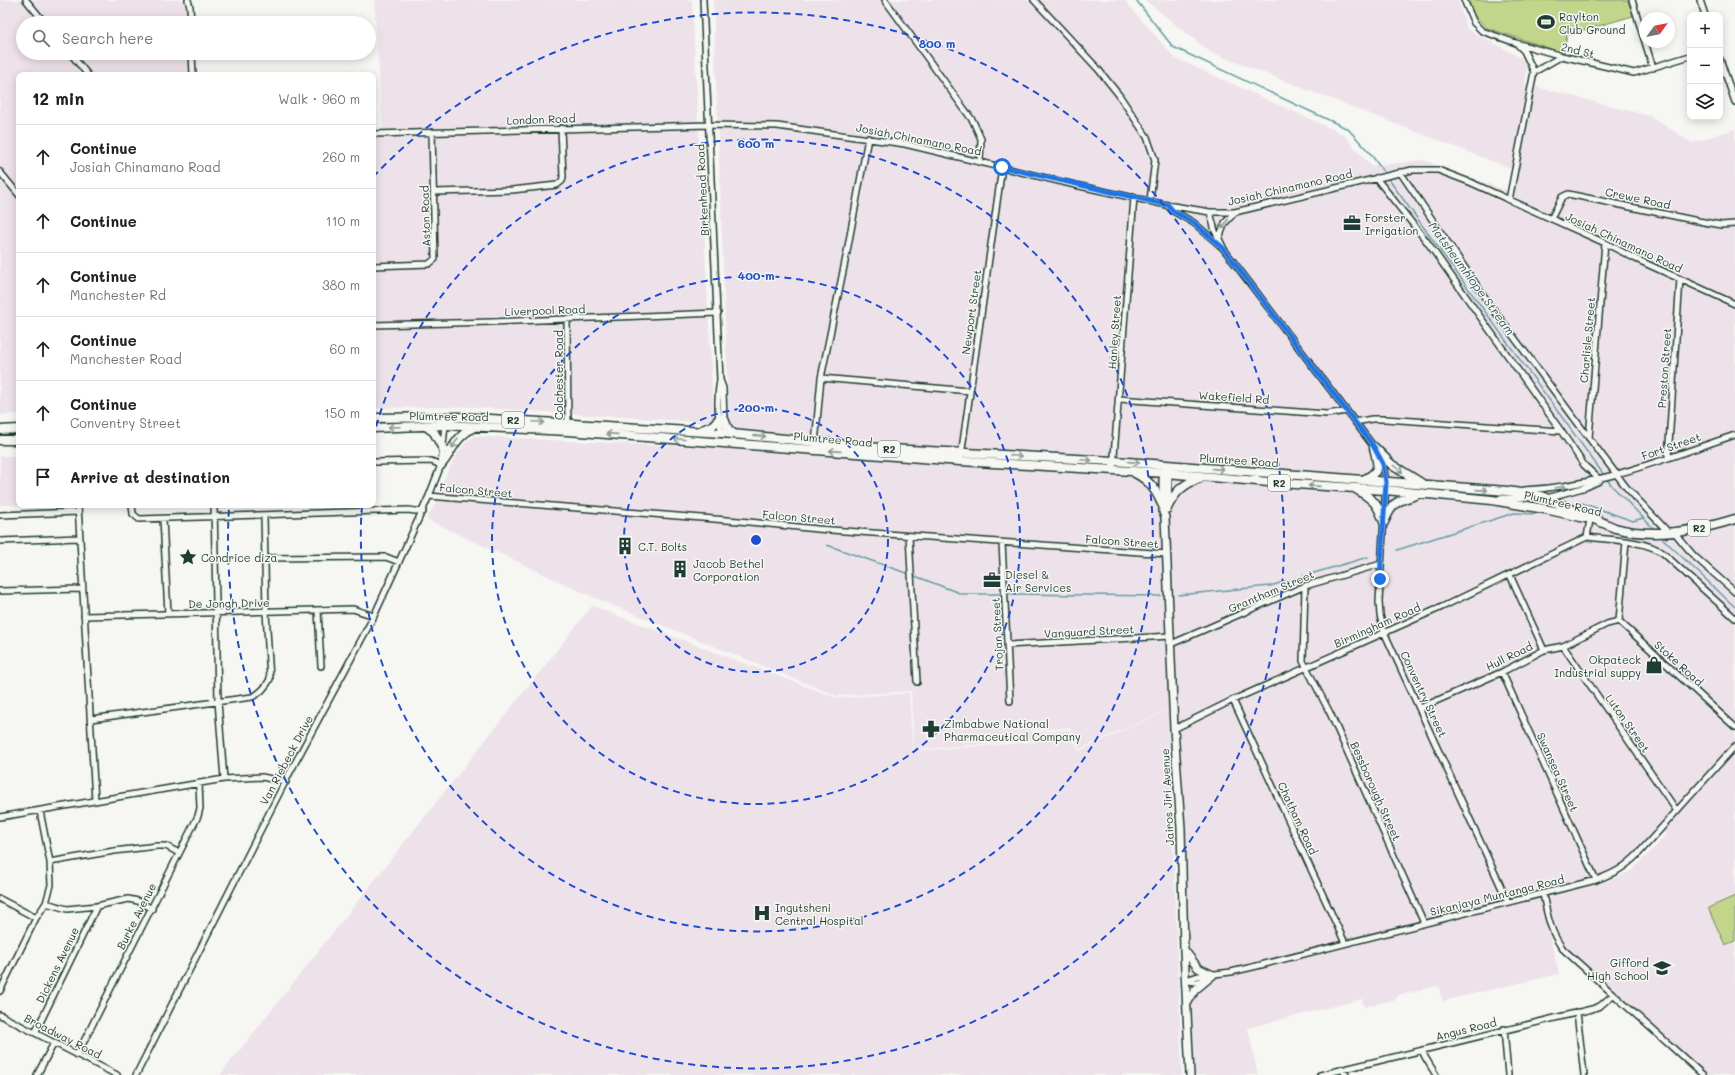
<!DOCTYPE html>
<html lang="en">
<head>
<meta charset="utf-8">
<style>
	body { margin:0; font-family:Mali,sans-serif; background:#f2f2f2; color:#202124 }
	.controls { position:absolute; right:12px; top:12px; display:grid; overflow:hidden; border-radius:8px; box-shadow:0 2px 10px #0003 }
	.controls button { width:36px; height:36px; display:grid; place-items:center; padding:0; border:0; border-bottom:1px solid #e0e0e0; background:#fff; color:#202124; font:20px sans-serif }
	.compass { position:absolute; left:1639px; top:12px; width:36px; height:36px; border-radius:50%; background:#fff; box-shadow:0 2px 10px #0003; rotate:57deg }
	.stop { position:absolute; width:12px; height:12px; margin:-9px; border:3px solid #1a73e8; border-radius:50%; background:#fff }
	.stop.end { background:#1a73e8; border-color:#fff; box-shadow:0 1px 4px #0008 }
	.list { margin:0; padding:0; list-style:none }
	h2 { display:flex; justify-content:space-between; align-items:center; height:52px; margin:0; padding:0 16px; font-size:17px }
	h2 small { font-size:13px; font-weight:400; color:#757577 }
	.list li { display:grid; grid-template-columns:26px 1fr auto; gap:12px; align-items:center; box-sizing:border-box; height:64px; padding:0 16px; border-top:1px solid #e0e0e0 }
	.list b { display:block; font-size:15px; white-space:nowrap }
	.list p { margin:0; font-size:13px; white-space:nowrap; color:#757577 }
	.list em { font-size:13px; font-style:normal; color:#757577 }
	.icon { flex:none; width:22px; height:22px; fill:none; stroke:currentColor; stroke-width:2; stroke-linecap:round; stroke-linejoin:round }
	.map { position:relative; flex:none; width:1735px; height:1075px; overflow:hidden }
	.search { position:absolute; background:#fff; box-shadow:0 2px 10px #0003; left:16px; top:16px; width:360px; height:44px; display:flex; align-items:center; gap:10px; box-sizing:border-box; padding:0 14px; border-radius:22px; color:#757577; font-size:15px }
	.panel { position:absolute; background:#fff; box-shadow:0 2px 10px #0003; left:16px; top:72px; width:360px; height:436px; border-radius:8px }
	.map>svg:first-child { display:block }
	.built { fill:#eee2ea }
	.green { fill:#c2d58a; stroke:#70895f }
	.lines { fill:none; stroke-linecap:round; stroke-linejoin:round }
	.stream { stroke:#629ea2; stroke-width:1.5 }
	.minor-casing { stroke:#1f3d34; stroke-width:8 }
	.major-casing { stroke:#1f3d34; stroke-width:10 }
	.highway-casing { stroke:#1f3d34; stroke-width:11 }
	.minor { stroke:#f6f6f2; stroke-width:5 }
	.major { stroke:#f6f6f2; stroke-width:7 }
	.highway { stroke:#f6f6f2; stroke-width:8 }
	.oneway { stroke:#8a9a93 }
	.route { stroke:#1a73e8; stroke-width:5 }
	.ring { fill:none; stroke:#1d4ed8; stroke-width:2; stroke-dasharray:7 5 }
	.labels { text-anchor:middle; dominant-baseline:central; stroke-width:3; stroke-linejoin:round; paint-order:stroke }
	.shield { fill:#f6f6f2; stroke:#60746d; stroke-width:1 }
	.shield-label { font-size:10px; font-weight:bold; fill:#1f3d34 }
	.poi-label { font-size:11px; fill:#1f3d34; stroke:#f6f6f2; text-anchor:start }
	.street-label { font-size:11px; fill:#1f3d34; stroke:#f6f6f2 }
	.water-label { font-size:12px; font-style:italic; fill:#355d59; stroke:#f6f6f2 }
	.centre { fill:#1d4ed8; stroke:#f6f6f2; stroke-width:2 }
	.ring-label { font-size:12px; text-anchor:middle; font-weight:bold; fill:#1d4ed8; stroke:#f6f6f2; stroke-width:3; stroke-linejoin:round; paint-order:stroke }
</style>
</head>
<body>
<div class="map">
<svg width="1735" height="1075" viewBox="0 0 1735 1075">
	<rect width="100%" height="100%" fill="#f6f6f2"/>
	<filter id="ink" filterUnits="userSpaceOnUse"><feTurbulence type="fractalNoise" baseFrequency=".025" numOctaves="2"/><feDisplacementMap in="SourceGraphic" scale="8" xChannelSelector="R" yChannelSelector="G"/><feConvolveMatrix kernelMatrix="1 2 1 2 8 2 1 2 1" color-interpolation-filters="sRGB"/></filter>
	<g filter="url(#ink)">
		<path class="built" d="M0 0H193L194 23H23V53H195V75H19V414L0 415Z
			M374 0H692L714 423 468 407 373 408V129L383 128Z
			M713 0H1124L1175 58 1343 134 1371 166 1423 160 1502 189 1511 191 1517 171 1210 52 1145 0H1458L1467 29 1527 61 1525 84 1650 116 1692 143 1735 129V1075H1706L1565 947 1556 936 1553 927 1547 901 1551 896 1611 880 1631 871 1667 835 1660 828 1621 868 1593 879 1540 893 1559 974 1443 1001 1438 986 1399 995 1393 1000 1364 1007 1362 999 1248 1028 1258 1075H1195L1178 705 1080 749 1070 728 1032 730 1033 740 914 750 911 691 837 696 595 598 426 519 436 503 440 487 453 461 464 444 474 436 730 449Z
			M0 456H19V505H0Z
			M592 606 837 698 909 693 913 751 1035 742V732L1069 730 1079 751 1168 710 1182 1075H220Z"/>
		<path class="green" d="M1468 0H1628L1633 16 1567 35 1564 53 1487 28 1474 16Z
			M1735 896V941L1725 945 1708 908Z"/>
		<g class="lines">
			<path class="stream" d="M1136 0 1173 47 1348 129 1370 153 1385 174
				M1387 177 1612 486 1654 529
				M1579 502 1633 521 1643 518
				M1661 537 1735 607
				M827 545 906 573
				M1397 550 1514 513 1535 514
				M915 576 962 594H1001
				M1010 594 1161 596
				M1178 595 1270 586 1368 557"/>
			<g class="minor-casing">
				<path id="minor" d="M26 0 45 23
					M188 0 190 7 191 23
					M703 0 720 380C717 395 717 417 722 433
					M885 0 973 121 981 139 980 161
					M1034 0 1098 69 1119 95 1147 137 1155 160 1150 200
					M1464 0 1474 23 1482 31 1516 43 1562 56 1634 73 1690 56
					M1632 0 1653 68
					M1700 0 1705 15
					M70 53 88 75
					M192 53 193 75
					M1720 59 1735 102
					M1534 72 1562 56
					M373 134 709 125 777 126 905 144 1075 185 1167 205 1210 212H1235L1412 170H1438L1472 183 1605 243 1636 259 1735 304
					M0 172 19 195
					M1400 172 1490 305 1589 438 1626 487 1669 533
					M1376 178 1428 243 1561 431 1584 465 1600 480
					M434 192 512 190 557 185 562 181 563 177 561 128
					M1509 200 1534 72 1524 51 1518 45
					M1167 205 1173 211 1194 223 1223 248 1374 447 1383 464 1386 482 1379 602 1380 615 1384 632 1508 902
					M1210 212 1215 231 1223 247
					M1551 219 1562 197 1568 194 1698 221 1721 225 1735 224
					M1219 238 1225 223 1235 212
					M373 266 429 264 435 259 432 132
					M567 319 568 426
					M373 325 492 322 718 313
					M821 378 970 391
					M720 380 723 388 724 422
					M1119 399 1327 414 1347 411
					M1355 422 1372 419H1385L1561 431
					M1589 438 1605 243
					M815 444 821 378 846 257 868 138
					M961 456 1002 167
					M1668 458 1680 279
					M373 462 431 461 441 465
					M1113 469 1134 197
					M1524 490C1597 487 1666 458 1735 435
					M429 496 739 521 817 529 1167 554
					M1500 498H1547L1586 487 1599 481
					M78 505 95 801
					M132 505 133 514 139 519 408 510 423 512
					M214 505 218 701 224 779
					M0 515 78 512
					M163 519 168 614
					M1674 532 1694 556 1735 592
					M909 536 917 682
					M1587 537C1610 540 1645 540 1663 553L1735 618
					M1587 537 1590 520
					M0 541 79 538
					M1002 543 1010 701
					M265 558 386 557 399 562
					M1510 575 1544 650
					M1305 586 1303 661 1330 713 1424 923
					M0 591 82 589
					M318 610 321 666
					M84 616 353 609 374 616
					M1619 621 1626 542
					M1171 644 1305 586 1381 564
					M1008 645 1171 636
					M1563 646 1677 811
					M1502 672 1596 880
					M1233 700 1345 943
					M1420 708 1502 672 1544 650 1563 646 1607 624 1619 621 1735 727
					M91 719 252 697C261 693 266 687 270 679L266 612 264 516
					M1174 729 1233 700 1442 607 1587 537
					M0 817 224 779 262 777 286 782
					M50 862 114 851 157 846H166L179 853
					M1543 894C1547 914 1550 932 1563 949L1703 1075
					M0 899 36 918
					M46 903 67 909 97 906 128 899 138 901 152 909
					M1186 980 1198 976 1231 972 1257 966 1596 880C1615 873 1624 868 1638 854L1735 746
					M1186 980C1193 983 1198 983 1205 979
					M0 991 36 918 46 903 51 885 50 862 40 811
					M1577 1012 1584 1075
					M0 1015 117 1075
					M1504 1029 1508 1075
					M35 1033 97 906
					M1422 1050 1425 1057 1436 1075
					M77 1055 198 816 200 808 199 783
					M1342 1069 1346 1075
					M37 1075 54 1043
					M136 1075 288 776 374 616 429 496 441 465 445 425
					M1320 1075 1592 1009 1600 1006 1614 994"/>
			</g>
			<g class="major-casing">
				<path id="major" d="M1166 473 1163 479V512L1165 517 1174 729 1181 828 1184 950 1190 1075
					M1166 473 1168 479 1167 509
					M1185 951 1198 968 1213 975 1195 990 1188 1002"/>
			</g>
			<g class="highway-casing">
				<path id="highway" d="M373 418 458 417 722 433 890 449 1114 461 1507 491 1541 496 1615 528C1655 539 1697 531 1735 519
					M724 419 728 429 734 434
					M426 426 434 432 443 449
					M373 428 445 425 568 431 960 461 1166 473 1281 483 1385 490 1492 500 1545 509 1585 518
					M0 430 19 429
					M702 430 712 426 719 419
					M0 440H19
					M1374 447 1392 465 1421 483
					M441 465C454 449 454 438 474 427
					M1135 473C1149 480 1156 490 1162 504
					M1363 480C1381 471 1379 467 1374 448
					M1356 489C1373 499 1378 504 1384 522
					M1167 508C1175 492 1183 484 1200 478
					M1384 522C1392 503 1396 501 1416 495"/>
			</g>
			<use href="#minor" class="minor"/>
			<use href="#major" class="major"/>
			<use href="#highway" class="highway"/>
		</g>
		<defs><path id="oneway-shaft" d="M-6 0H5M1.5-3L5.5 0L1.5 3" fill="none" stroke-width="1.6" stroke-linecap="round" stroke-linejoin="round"/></defs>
		<g class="oneway">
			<use href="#oneway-shaft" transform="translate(1225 224) rotate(123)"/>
			<use href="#oneway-shaft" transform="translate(539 422) rotate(3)"/>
			<use href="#oneway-shaft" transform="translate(394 427) rotate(178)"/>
			<use href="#oneway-shaft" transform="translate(612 434) rotate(-176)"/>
			<use href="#oneway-shaft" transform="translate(760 436) rotate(5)"/>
			<use href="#oneway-shaft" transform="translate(679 439) rotate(-175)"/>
			<use href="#oneway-shaft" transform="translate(455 443) rotate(121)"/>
			<use href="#oneway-shaft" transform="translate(835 451) rotate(-176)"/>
			<use href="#oneway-shaft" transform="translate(1016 456) rotate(3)"/>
			<use href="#oneway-shaft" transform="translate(1086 460) rotate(3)"/>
			<use href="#oneway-shaft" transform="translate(1134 462) rotate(4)"/>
			<use href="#oneway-shaft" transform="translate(1218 469) rotate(4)"/>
			<use href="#oneway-shaft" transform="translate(1398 469) rotate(38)"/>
			<use href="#oneway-shaft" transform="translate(1314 486) rotate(-176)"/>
			<use href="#oneway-shaft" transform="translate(1560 487) rotate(-9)"/>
			<use href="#oneway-shaft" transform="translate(1482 490) rotate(4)"/>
		</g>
	</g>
	<g class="lines" filter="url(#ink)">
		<path class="route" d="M1002 167 1168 205 1173 211 1194 223 1223 248 1374 447 1383 464 1386 482 1380 579"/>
	</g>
	<g class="ring">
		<circle cx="756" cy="540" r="132"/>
		<circle cx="756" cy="540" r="264"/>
		<path d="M373 438A396 396 0 1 1 362 505"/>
		<path d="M373 177A528 528 0 1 1 229 508"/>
	</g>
	<defs>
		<g id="stadium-bare" transform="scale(1.38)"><path d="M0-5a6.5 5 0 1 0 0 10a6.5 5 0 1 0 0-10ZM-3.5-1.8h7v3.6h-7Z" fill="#1f3d34" stroke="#f6f6f2" stroke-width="2.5" paint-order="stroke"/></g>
		<g id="office-bare" transform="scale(1.38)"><path d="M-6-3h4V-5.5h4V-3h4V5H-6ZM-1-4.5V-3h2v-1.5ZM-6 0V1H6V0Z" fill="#1f3d34" stroke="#f6f6f2" stroke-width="2.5" paint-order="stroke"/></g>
		<g id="building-bare" transform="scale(1.38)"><path d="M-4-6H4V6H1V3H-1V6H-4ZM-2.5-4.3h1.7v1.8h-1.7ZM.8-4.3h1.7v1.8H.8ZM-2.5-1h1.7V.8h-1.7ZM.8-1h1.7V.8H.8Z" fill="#1f3d34" stroke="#f6f6f2" stroke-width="2.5" paint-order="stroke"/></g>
		<g id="sight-bare" transform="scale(1.38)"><path d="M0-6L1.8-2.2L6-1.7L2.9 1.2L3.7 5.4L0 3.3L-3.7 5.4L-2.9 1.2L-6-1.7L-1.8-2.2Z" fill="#1f3d34" stroke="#f6f6f2" stroke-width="2.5" paint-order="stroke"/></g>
		<g id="shop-bare" transform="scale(1.38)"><path d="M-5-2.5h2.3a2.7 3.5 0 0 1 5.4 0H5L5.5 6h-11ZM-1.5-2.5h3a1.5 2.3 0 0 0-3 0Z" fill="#1f3d34" stroke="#f6f6f2" stroke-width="2.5" paint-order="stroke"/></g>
		<g id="pharmacy-bare" transform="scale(1.38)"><path d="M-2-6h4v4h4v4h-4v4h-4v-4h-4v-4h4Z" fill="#1f3d34" stroke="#f6f6f2" stroke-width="2.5" paint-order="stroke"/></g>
		<g id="hospital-bare" transform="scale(1.38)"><path d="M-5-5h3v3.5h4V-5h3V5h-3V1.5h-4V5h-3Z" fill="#1f3d34" stroke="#f6f6f2" stroke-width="2.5" paint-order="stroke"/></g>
		<g id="school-bare" transform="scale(1.38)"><path d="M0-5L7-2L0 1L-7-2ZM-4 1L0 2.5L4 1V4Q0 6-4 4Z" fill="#1f3d34" stroke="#f6f6f2" stroke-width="2.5" paint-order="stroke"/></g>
	</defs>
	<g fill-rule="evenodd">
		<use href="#stadium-bare" x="1546" y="22"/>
		<use href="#office-bare" x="1352" y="223"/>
		<use href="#building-bare" x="625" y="546"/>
		<use href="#sight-bare" x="188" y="557"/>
		<use href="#building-bare" x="680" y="569"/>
		<use href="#office-bare" x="992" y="580"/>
		<use href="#shop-bare" x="1654" y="665"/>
		<use href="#pharmacy-bare" x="931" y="729"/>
		<use href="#hospital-bare" x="762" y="913"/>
		<use href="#school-bare" x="1662" y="968"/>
	</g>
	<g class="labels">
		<g class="shield">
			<rect x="502" y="412" width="22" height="16" rx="3"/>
			<rect x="878" y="441" width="22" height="16" rx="3"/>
			<rect x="1268" y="475" width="22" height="16" rx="3"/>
			<rect x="1688" y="520" width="22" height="16" rx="3"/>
		</g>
		<g class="shield-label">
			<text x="513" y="420">R2</text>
			<text x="889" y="449">R2</text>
			<text x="1279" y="483">R2</text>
			<text x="1699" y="528">R2</text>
		</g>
		<g class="poi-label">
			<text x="1559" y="16">Raylton<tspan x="1559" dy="13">Club Ground</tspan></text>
			<text x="1365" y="217">Forster<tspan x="1365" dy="13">Irrigation</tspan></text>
			<text x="638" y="546">C.T. Bolts</text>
			<text x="201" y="557">Condrice diza</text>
			<text x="693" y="563">Jacob Bethel<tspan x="693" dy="13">Corporation</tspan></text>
			<text x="1005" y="574">Diesel &amp;<tspan x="1005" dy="13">Air Services</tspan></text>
			<text x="1641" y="659" text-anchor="end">Okpateck<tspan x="1641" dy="13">Industrial suppy</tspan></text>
			<text x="944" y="723">Zimbabwe National<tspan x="944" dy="13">Pharmaceutical Company</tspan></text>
			<text x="775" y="907">Ingutsheni<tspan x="775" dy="13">Central Hospital</tspan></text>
			<text x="1649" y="962" text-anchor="end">Gifford<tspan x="1649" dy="13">High School</tspan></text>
		</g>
		<g class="street-label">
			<text transform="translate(1578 50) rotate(14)">2nd St</text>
			<text transform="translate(541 119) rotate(-2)">London Road</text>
			<text transform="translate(919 139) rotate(11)">Josiah Chinamano Road</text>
			<text transform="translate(1290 187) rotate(-13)">Josiah Chinamano Road</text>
			<text transform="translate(702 190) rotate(-93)">Birkenhead Road</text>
			<text transform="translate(1638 198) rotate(12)">Crewe Road</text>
			<text transform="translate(425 216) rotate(-92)">Aston Road</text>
			<text transform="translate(1624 242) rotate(25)">Josiah Chinamano Road</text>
			<text transform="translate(545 310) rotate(-2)">Liverpool Road</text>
			<text transform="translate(971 312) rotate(-82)">Newport Street</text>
			<text transform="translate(1114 332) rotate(-86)">Hanley Street</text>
			<text transform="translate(1587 340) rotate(-85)">Charlisle Street</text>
			<text transform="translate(1664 368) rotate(-86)">Preston Street</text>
			<text transform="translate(558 375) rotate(-90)">Colchester Road</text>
			<text transform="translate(1234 397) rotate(4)">Wakefield Rd</text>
			<text transform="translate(449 416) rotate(1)">Plumtree Road</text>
			<text transform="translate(833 439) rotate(5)">Plumtree Road</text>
			<text transform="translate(1671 446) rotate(-19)">Fort Street</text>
			<text transform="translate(1239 460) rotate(4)">Plumtree Road</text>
			<text transform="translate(476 490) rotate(5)">Falcon Street</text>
			<text transform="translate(1563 503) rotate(13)">Plumtree Road</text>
			<text transform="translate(799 517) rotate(5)">Falcon Street</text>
			<text transform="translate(1122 541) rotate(4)">Falcon Street</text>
			<text transform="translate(1271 591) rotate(-23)">Grantham Street</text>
			<text transform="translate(229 603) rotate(-1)">De Jongh Drive</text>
			<text transform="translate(1377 625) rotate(-24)">Birmingham Road</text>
			<text transform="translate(1089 631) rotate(-3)">Vanguard Street</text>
			<text transform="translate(997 634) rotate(-93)">Trojan Street</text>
			<text transform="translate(1509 656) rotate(-26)">Hull Road</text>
			<text transform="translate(1679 663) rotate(42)">Stoke Road</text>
			<text transform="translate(1424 694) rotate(65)">Conventry Street</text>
			<text transform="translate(1628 723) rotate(55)">Luton Street</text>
			<text transform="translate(286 760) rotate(-62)">Van Riebeck Drive</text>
			<text transform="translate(1558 772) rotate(66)">Swansea Street</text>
			<text transform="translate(1376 791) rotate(66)">Bessborough Street</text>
			<text transform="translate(1167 797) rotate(-93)">Jairos Jiri Avenue</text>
			<text transform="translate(1298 818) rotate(65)">Chatham Road</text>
			<text transform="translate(1497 895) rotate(-14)">Sikanjaya Muntanga Road</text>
			<text transform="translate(136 916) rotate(-63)">Burke Avenue</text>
			<text transform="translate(57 965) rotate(-64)">Dickens Avenue</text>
			<text transform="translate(1466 1029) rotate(-14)">Angus Road</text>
			<text transform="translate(63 1036) rotate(27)">Broadway Road</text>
		</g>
		<g class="water-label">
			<text transform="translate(1472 278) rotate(54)">Matsheumhlope Stream</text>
		</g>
	</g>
	<circle cx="756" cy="540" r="6" class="centre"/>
	<g class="ring-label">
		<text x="937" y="48">800 m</text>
		<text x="756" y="148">600 m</text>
		<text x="756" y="280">400 m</text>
		<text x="756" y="412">200 m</text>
	</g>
</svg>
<div class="controls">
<button>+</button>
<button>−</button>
<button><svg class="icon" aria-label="layers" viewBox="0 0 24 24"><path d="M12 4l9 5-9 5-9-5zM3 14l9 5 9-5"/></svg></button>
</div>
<svg class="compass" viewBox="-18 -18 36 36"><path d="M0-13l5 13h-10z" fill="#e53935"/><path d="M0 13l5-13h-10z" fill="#757577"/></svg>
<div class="stop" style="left:1002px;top:167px"></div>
<div class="stop end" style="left:1380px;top:579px"></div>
<div class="search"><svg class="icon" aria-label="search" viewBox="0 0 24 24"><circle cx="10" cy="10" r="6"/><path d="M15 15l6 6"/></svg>Search here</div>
<section class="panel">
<h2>12 min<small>Walk · 960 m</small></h2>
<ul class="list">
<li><svg class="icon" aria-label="ahead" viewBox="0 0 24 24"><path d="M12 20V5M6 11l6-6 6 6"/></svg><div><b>Continue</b><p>Josiah Chinamano Road</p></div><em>260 m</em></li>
<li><svg class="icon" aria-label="ahead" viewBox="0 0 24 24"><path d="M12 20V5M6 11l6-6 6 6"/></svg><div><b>Continue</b></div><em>110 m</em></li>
<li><svg class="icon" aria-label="ahead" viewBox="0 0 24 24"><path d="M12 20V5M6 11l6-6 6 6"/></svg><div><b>Continue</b><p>Manchester Rd</p></div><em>380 m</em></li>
<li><svg class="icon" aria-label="ahead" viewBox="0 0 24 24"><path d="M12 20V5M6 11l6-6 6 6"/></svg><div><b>Continue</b><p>Manchester Road</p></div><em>60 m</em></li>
<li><svg class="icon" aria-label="ahead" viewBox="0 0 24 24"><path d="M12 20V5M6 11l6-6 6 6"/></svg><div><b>Continue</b><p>Conventry Street</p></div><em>150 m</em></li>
<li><svg class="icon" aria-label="arrive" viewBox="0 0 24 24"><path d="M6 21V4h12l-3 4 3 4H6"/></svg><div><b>Arrive at destination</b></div></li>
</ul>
</section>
</div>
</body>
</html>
